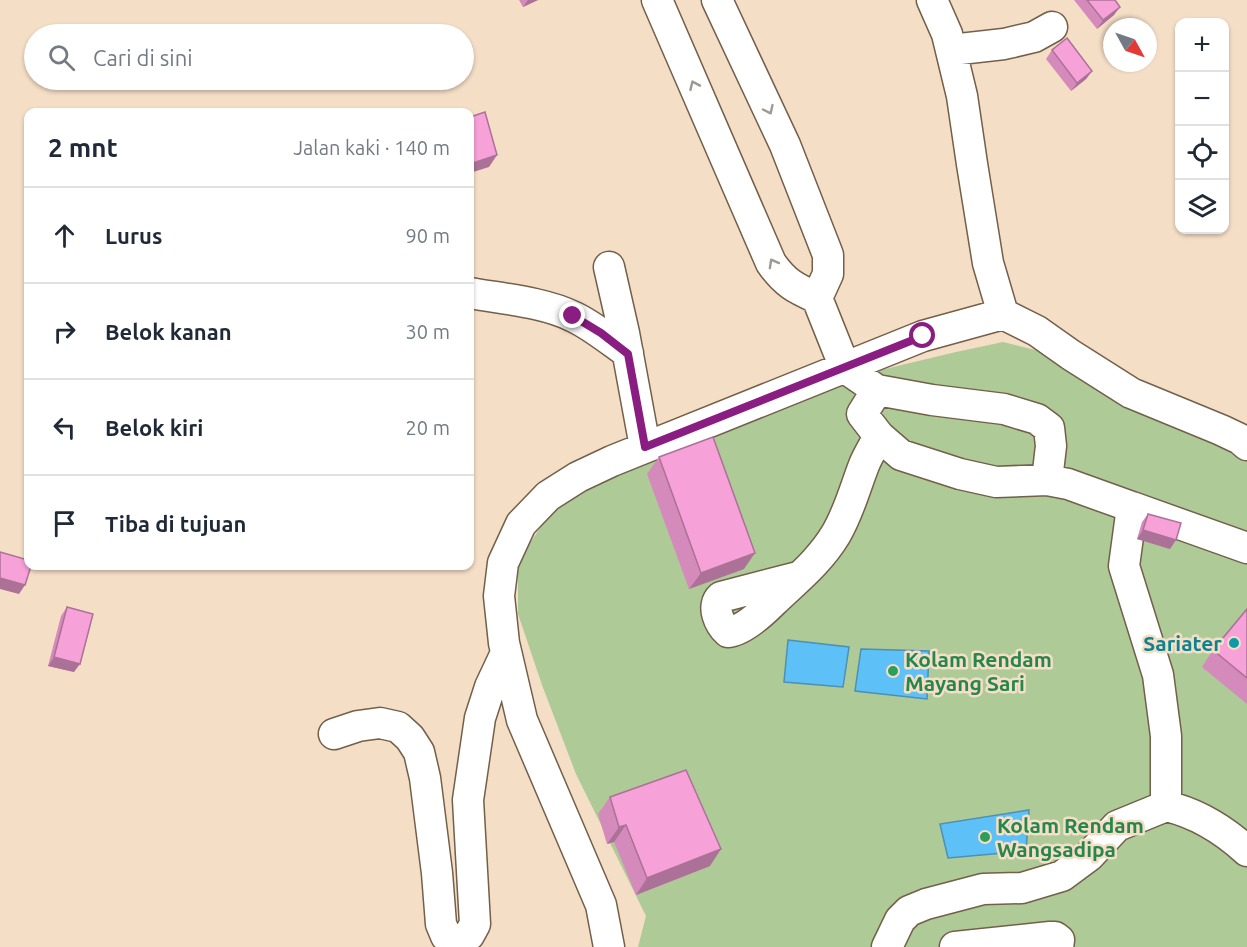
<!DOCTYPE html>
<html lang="id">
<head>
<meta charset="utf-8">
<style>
	body { margin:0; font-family:Ubuntu,sans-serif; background:#f6f6f7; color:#1f2937 }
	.controls { position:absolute; right:18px; top:18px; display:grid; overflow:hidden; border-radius:12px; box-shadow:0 2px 4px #0004 }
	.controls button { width:54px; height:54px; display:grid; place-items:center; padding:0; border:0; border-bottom:2px solid #e0e1e3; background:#fff; color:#1f2937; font:30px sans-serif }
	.compass { position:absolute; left:1103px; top:18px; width:54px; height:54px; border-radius:50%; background:#fff; box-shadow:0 2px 4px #0004; rotate:130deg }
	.stop { position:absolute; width:18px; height:18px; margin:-14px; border:4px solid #891d81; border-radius:50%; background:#fff }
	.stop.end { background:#891d81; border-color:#fff; box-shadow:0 2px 6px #0008 }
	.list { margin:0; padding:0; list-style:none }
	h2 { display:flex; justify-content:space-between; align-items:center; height:78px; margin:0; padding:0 24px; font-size:26px }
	h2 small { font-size:20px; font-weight:400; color:#747a83 }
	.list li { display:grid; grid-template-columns:39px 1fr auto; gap:18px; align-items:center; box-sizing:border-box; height:96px; padding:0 24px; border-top:2px solid #e0e1e3 }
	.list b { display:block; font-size:22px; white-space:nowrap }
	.list em { font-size:20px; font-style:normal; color:#747a83 }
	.icon { flex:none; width:33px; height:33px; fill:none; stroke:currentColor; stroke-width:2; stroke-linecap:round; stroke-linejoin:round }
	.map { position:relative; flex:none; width:1247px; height:947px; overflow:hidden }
	.search { position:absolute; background:#fff; box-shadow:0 2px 4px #0004; left:24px; top:24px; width:450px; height:66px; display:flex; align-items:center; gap:15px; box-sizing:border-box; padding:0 21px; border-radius:33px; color:#747a83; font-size:22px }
	.panel { position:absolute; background:#fff; box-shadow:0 2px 4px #0004; left:24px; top:108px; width:450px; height:462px; border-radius:12px }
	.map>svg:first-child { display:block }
	.green { fill:#adca97 }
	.water { fill:#5dc1f7; stroke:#4c90b3; stroke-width:1.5 }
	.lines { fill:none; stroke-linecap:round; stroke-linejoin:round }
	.minor-casing { stroke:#735f4a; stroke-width:33 }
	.minor { stroke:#fff; stroke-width:30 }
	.wall { fill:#d48aba }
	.shaded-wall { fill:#ac7197 }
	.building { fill:#f6a1d8; stroke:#ac7197; stroke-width:1.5 }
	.oneway { stroke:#9d9995 }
	.route { stroke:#891d81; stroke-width:8 }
	.culture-dot { fill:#0f9aa8; stroke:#f5dec6; stroke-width:2 }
	.leisure-dot { fill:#2e9e5b; stroke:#f5dec6; stroke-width:2 }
	.labels { text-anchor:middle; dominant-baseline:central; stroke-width:5; stroke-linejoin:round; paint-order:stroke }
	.culture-label { font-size:21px; font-weight:bold; fill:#0d838f; stroke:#f5dec6; text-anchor:end }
	.leisure-label { font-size:21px; font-weight:bold; fill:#27864d; stroke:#f5dec6; text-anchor:start }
</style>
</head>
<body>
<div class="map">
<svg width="1247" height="947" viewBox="0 0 1247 947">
	<rect width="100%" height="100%" fill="#f5dec6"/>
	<path class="green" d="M1003 342 1060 356 1247 453V947H638L646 916 576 774 542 685 518 614V561L544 522 585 478 653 455 722 433 773 406 839 380 956 352Z"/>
	<path class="water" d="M788 640 849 647 843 687 784 682Z
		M861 649 929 651 927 699 855 691Z
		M1029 810 1026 851 948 858 940 824Z"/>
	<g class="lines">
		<g class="minor-casing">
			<path id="minor" d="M657 0 771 263C785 283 795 288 817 298L845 368 877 390 862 414 879 436 901 455 960 474 996 482 1047 480 1068 484 1132 507 1124 566 1158 675 1166 736V806C1196 813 1224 830 1247 851
				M717 0 785 145 828 255V274L817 298
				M932 0 947 34 962 96 972 164 988 263 1003 314
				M951 50 1004 44 1034 37 1052 27
				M609 267 624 333 645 447
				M470 293C503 299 544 302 574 317 593 326 611 341 628 353
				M877 390 932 400 1004 409 1037 419 1049 428 1051 446 1047 480
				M1132 507 1247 548
				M798 577 721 597C711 606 719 624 728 632 743 631 763 612 773 602 796 580 820 561 836 534 849 512 855 488 864 465 868 455 874 446 879 436
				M334 734 358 726 380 723 398 727 410 738 419 752 425 778 437 873 441 924 446 936 457 942 469 935 475 924 468 800 480 718 490 687 506 653
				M609 947 601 905 522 720 504 643 499 596 503 563 521 524 548 496 578 477 612 461 923 336 1003 314 1037 331 1071 355 1131 393 1221 430 1240 439 1247 445
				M887 947 900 920 909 911 926 904 983 889 1022 888 1062 876 1089 856 1117 826 1166 806
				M955 947 1050 937H1055L1059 940 1058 947"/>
		</g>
		<use href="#minor" class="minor"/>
	</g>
	<path class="wall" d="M519 0H538L523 7Z
		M1074 0H1115L1114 15 1097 29Z
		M1052 50 1092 71 1086 79 1071 91 1046 59Z
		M659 457 744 569 689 589 647 474Z
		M1148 514 1170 549 1137 539 1142 522Z
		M67 607 74 672 48 666 61 616Z
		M1247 609V704L1202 667 1213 650Z
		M610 797 710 866 636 895 614 842 607 844 598 814Z"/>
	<path class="shaded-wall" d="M528 0H538L523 7Z
		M1120 7 1114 15 1097 29 1103 20Z
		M1092 71 1086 79 1071 91 1077 83Z
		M497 155 489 167 470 173V164Z
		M1143 530 1176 540 1170 549 1137 539Z
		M755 553 744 569 689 589 701 573Z
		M0 578 25 585 19 594 0 589Z
		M54 657 80 664 74 672 48 666Z
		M626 825 614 842 607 844 619 827Z
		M721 849 710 866 636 895 647 878Z"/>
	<path class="building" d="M1087 0H1115L1120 7 1103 20Z
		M1067 38 1092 71 1077 83 1052 50Z
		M485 112 497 155 470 164V117Z
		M713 437 755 553 701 573 659 457Z
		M1148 514 1181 523 1176 540 1143 530Z
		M0 552 28 560V566H31L25 585 0 578Z
		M67 607 93 614 80 664 54 657Z
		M1247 609V678L1213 650Z
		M686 770 721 849 647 878 626 825 619 827 610 797Z"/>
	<defs><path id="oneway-chevron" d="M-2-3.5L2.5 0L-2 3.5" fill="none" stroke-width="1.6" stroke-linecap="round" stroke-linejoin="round" transform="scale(1.5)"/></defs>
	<g class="oneway">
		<use href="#oneway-chevron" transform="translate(694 85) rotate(-114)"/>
		<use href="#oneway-chevron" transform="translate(769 110) rotate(65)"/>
		<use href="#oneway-chevron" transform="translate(773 263) rotate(-119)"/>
	</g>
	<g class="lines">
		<path class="route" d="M573 316 601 333 628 354 645 447 923 336"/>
	</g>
	<circle class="culture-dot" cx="1234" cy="643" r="6"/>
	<g class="leisure-dot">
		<circle cx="893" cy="671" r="6"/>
		<circle cx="985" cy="837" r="6"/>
	</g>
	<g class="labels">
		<g class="culture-label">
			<text x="1222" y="643">Sariater</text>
		</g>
		<g class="leisure-label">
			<text x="905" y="659">Kolam Rendam<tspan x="905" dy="24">Mayang Sari</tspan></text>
			<text x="997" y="825">Kolam Rendam<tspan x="997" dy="24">Wangsadipa</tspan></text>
		</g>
	</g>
</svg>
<div class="controls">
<button>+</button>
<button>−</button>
<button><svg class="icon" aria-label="locate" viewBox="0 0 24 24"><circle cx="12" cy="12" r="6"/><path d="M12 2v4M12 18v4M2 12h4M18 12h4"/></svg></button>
<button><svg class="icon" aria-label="layers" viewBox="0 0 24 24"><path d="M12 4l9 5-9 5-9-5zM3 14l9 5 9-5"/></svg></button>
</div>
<svg class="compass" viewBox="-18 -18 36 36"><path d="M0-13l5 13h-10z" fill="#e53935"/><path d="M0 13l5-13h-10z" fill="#747a83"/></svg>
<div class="stop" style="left:923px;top:336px"></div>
<div class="stop end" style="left:573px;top:316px"></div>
<div class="search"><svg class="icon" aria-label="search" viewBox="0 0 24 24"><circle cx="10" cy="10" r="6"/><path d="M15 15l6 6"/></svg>Cari di sini</div>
<section class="panel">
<h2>2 mnt<small>Jalan kaki · 140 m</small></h2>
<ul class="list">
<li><svg class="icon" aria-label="ahead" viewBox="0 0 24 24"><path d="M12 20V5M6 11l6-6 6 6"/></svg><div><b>Lurus</b></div><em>90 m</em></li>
<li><svg class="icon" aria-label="right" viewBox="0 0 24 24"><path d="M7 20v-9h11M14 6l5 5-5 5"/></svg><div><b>Belok kanan</b></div><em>30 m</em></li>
<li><svg class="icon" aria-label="left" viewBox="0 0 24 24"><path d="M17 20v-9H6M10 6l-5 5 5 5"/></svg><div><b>Belok kiri</b></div><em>20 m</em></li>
<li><svg class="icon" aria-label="arrive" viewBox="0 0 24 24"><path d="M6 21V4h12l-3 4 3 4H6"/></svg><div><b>Tiba di tujuan</b></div></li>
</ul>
</section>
</div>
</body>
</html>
